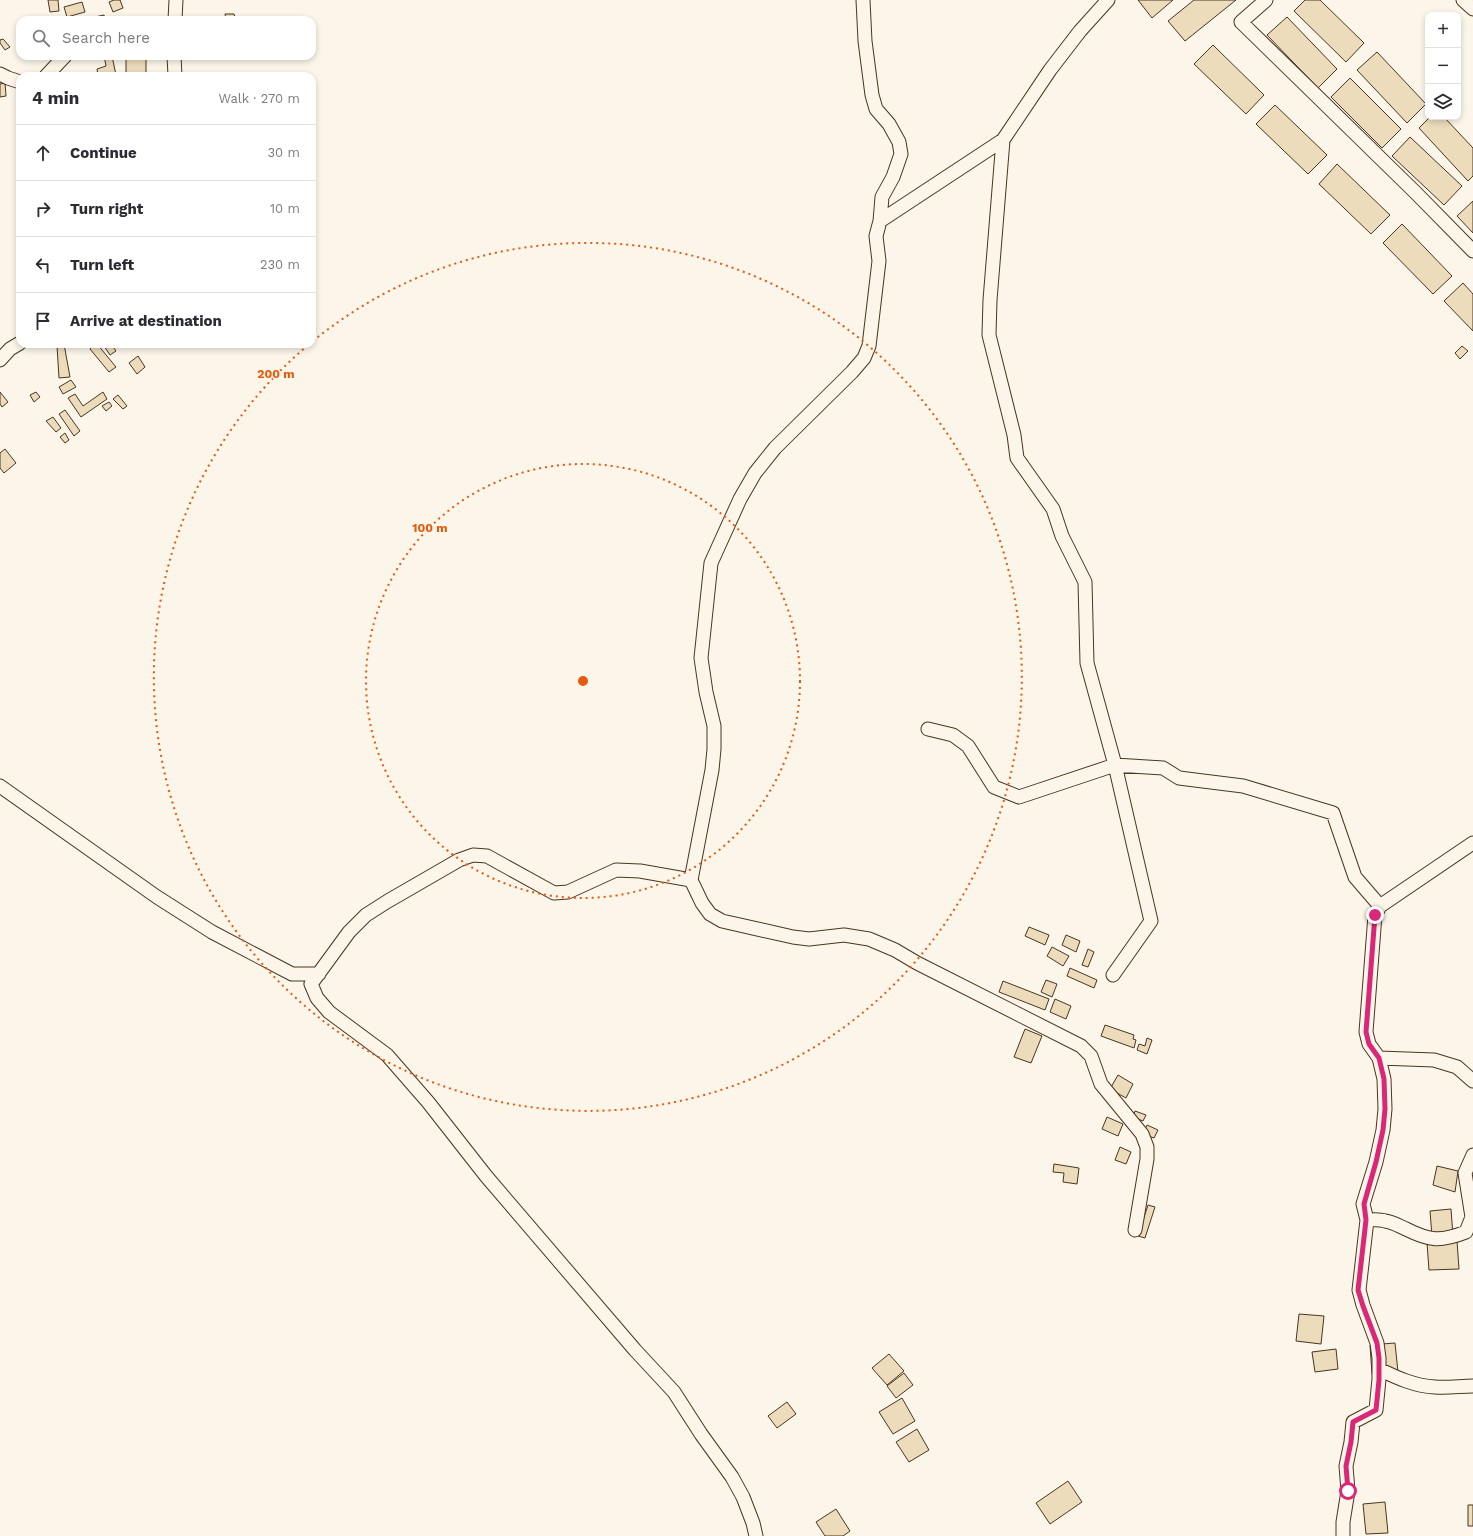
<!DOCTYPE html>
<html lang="en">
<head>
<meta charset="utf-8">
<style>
	body { margin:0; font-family:"Work Sans",sans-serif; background:#f7f7f7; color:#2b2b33 }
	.controls { position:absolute; right:12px; top:12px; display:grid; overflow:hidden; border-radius:8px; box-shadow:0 2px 6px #0003 }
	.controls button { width:36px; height:36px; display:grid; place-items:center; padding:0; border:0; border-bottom:1px solid #e1e1e2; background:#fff; color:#2b2b33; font:20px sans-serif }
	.stop { position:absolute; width:12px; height:12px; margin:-9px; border:3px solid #db2777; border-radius:50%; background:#fff }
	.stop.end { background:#db2777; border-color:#fff; box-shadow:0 1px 4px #0008 }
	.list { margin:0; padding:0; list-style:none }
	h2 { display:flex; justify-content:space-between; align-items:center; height:52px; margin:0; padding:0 16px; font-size:17px }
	h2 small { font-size:13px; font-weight:400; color:#7c7c81 }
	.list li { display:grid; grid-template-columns:26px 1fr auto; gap:12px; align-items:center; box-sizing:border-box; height:56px; padding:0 16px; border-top:1px solid #e1e1e2 }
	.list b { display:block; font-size:15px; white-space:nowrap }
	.list em { font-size:13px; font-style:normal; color:#7c7c81 }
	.icon { flex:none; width:22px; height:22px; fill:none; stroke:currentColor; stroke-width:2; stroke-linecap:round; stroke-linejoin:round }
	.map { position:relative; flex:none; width:1473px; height:1536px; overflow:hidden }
	.search { position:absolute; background:#fff; box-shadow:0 2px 6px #0003; left:16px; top:16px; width:300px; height:44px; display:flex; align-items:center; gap:10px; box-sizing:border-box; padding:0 14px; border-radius:12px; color:#7c7c81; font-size:15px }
	.panel { position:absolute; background:#fff; box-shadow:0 2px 6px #0003; left:16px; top:72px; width:300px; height:276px; border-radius:12px }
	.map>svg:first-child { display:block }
	.building { fill:#ecdcbc; stroke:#4a3520 }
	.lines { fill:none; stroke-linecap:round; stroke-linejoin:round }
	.minor-casing { stroke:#4a3520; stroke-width:15 }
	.minor { stroke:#fbf6e9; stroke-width:13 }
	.route { stroke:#db2777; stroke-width:5 }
	.ring { fill:none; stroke:#e8590c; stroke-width:2; stroke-dasharray:2 4 }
	.centre { fill:#e8590c; stroke:#fbf6e9; stroke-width:2 }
	.ring-label { font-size:12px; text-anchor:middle; font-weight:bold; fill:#e8590c; stroke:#fbf6e9; stroke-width:3; stroke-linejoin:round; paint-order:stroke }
</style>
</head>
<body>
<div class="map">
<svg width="1473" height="1536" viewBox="0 0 1473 1536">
	<rect width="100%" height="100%" fill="#fbf6e9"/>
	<path class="building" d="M48 0H58L59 11 50 12Z
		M114 0H120L123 8 113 12 109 2Z
		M1138 0H1173L1152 18Z
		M1194 0H1236L1185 41 1168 21Z
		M1305 0H1320L1364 43 1346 62 1294 11Z
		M82 2 85 12 67 17 64 7Z
		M225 14H234L236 20H226Z
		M104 15 105 20H81Z
		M1287 17 1337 69 1318 88 1267 35Z
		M3 39 10 47 5 50 0 43V40Z
		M1213 45 1264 95 1246 114 1194 64Z
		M1377 52 1426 104 1407 123 1357 70Z
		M104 56H112L116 75 98 76 97 69 106 66Z
		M146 58V75H126V59Z
		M1350 78 1401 129 1382 148 1331 97Z
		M5 83 6 96 0 97V84Z
		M1275 105 1327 155 1308 174 1256 124Z
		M1430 117H1444L1473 148V176L1468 181 1419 128Z
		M1410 137 1462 186 1444 205 1392 156Z
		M1337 164 1390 215 1371 234 1319 184Z
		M1473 201V233L1457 216Z
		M1402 224 1452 276 1433 294 1383 243Z
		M1463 283 1473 294V331L1444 301Z
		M51 344H64L70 377 59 378 57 346Z
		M95 344H97L116 367 109 372 90 349Z
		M106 344H111L116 351 110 355 104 346Z
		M1462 346 1468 351 1460 359 1455 353Z
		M138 356 145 367 137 374 129 363Z
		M71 380 76 387 63 394 59 387Z
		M0 392 8 402 2 407 0 404Z
		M36 392 40 397 34 402 30 395Z
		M103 392 107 399 81 417 68 398 75 394 83 406Z
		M118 395 127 406 123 409 113 399Z
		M109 402 112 406 106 411 102 406Z
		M65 410 80 431 74 436 59 414Z
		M53 417 61 428 56 432 46 421Z
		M65 433 69 440 65 443 60 437Z
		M5 449 16 463 4 473 0 468V453Z
		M1029 927 1049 935 1045 945 1025 936Z
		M1066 935 1080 941 1076 952 1062 945Z
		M1052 947 1069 956 1063 966 1047 956Z
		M1088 949 1094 952 1088 967 1082 965Z
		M1070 968 1097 980 1094 988 1067 976Z
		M1046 980 1057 984 1052 997 1041 992Z
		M1003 981 1049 999 1045 1010 999 992Z
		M1055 999 1071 1006 1066 1019 1050 1012Z
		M1105 1025 1134 1035 1133 1039 1136 1040 1134 1048 1101 1036Z
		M1025 1029 1042 1036 1031 1063 1014 1057Z
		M1147 1038 1152 1040 1147 1054 1137 1050 1139 1044 1145 1046Z
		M1118 1075 1133 1084 1126 1098 1110 1089Z
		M1135 1111 1146 1115 1143 1121 1133 1117Z
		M1107 1117 1123 1124 1118 1136 1102 1129Z
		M1147 1125 1158 1130 1154 1138 1143 1134Z
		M1120 1147 1131 1152 1126 1164 1115 1160Z
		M1054 1164 1079 1168 1077 1184 1063 1182 1064 1173 1053 1172Z
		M1437 1166 1458 1171 1455 1192 1433 1185Z
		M1148 1205 1155 1207 1145 1238 1138 1236Z
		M1451 1209 1453 1236 1432 1237 1430 1211Z
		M1457 1241 1459 1269 1429 1270 1427 1243Z
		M1299 1314 1324 1316 1321 1344 1296 1341Z
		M1395 1343 1398 1372 1372 1374 1370 1345Z
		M1336 1349 1338 1369 1315 1372 1312 1352Z
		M889 1354 904 1371 887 1385 872 1368Z
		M904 1373 913 1385 896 1398 887 1386Z
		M902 1398 915 1421 893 1434 879 1412Z
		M787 1402 796 1414 777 1428 768 1416Z
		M917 1429 929 1450 909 1462 896 1442Z
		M1068 1481 1082 1502 1050 1524 1036 1503Z
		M1385 1502 1388 1533 1366 1534 1363 1504Z
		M1468 1505H1473V1526H1468Z
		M836 1509 850 1531 843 1536H825L816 1522Z"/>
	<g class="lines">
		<g class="minor-casing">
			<path id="minor" d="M863 0 865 41 872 95 876 109 889 124 899 142 901 154 893 177 882 197 880 221 876 236 879 261 869 346 864 358 852 372 775 448 755 473 740 499 711 563 701 658 706 692 714 726V749L712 770 691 880 702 903 710 914 722 921 793 937 809 939 844 935 869 939 895 950 917 963 1081 1046 1091 1056 1101 1084 1142 1134 1147 1147V1159L1135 1230
				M1108 0 1080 31 1050 70 1003 140 990 300 989 335 1014 435 1017 458 1053 509 1062 536 1085 582 1087 663 1115 765 1151 921 1113 975
				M1266 0 1241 22 1416 193 1473 251
				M1463 0 1473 9
				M175 20 176 0
				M174 56 175 76
				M0 74 8 78 20 82
				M46 76 65 56
				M880 221 1003 140
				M0 360 10 349 20 343
				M928 729 953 735 968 746 994 787 1019 797 1115 765 1163 768 1179 778 1243 786 1333 813 1355 877 1380 906
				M0 786 157 897 212 932 292 974H319
				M691 880 640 871 616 870 568 892 554 893 487 856 473 855 459 860 388 901 366 915 349 932 311 984 317 998 329 1012 387 1055 428 1102 486 1176 635 1350 674 1392 701 1434 732 1477 743 1497 753 1523 756 1536
				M1379 1058 1434 1060 1457 1067 1473 1081
				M1367 1220C1373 1220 1379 1219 1385 1221 1393 1222 1399 1226 1406 1229 1430 1241 1440 1242 1466 1232L1472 1217 1465 1173 1473 1155
				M1379 1369C1397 1378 1415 1386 1435 1387 1448 1388 1461 1386 1473 1386
				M1343 1536V1522L1348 1491 1346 1466 1351 1442 1353 1422 1376 1410 1379 1379V1358L1377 1343 1363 1305 1359 1290 1367 1220 1363 1204 1376 1162 1383 1130 1385 1109 1384 1079 1379 1058 1369 1044 1366 1032 1375 915 1380 906 1473 843"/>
		</g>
		<use href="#minor" class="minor"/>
	</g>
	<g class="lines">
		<path class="route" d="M1348 1491 1346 1466 1351 1442 1353 1422 1376 1410 1379 1380V1358L1377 1343 1363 1306 1358 1290 1366 1220 1364 1204 1376 1162 1383 1130 1385 1109 1384 1079 1379 1058 1369 1044 1366 1032 1375 915"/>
	</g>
	<g class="ring">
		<circle cx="583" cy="681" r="217"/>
		<path d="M313 341A434 434 0 1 1 307 346"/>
	</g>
	<circle cx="583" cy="681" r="6" class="centre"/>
	<g class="ring-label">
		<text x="276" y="378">200 m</text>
		<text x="430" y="532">100 m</text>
	</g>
</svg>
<div class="controls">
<button>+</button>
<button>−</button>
<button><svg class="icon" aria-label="layers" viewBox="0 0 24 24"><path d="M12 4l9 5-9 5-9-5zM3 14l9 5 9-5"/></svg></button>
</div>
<div class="stop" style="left:1348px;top:1491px"></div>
<div class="stop end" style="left:1375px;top:915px"></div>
<div class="search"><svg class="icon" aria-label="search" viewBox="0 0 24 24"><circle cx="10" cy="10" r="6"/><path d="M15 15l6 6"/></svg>Search here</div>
<section class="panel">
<h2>4 min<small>Walk · 270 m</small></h2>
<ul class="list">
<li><svg class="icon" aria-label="ahead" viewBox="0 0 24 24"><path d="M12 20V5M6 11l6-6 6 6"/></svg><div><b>Continue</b></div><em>30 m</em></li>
<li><svg class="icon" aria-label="right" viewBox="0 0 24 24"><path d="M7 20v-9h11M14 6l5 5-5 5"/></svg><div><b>Turn right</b></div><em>10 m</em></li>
<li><svg class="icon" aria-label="left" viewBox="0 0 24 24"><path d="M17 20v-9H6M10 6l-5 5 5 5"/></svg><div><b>Turn left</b></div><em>230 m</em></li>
<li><svg class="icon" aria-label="arrive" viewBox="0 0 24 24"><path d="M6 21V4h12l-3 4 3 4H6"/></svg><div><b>Arrive at destination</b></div></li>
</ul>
</section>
</div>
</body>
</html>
